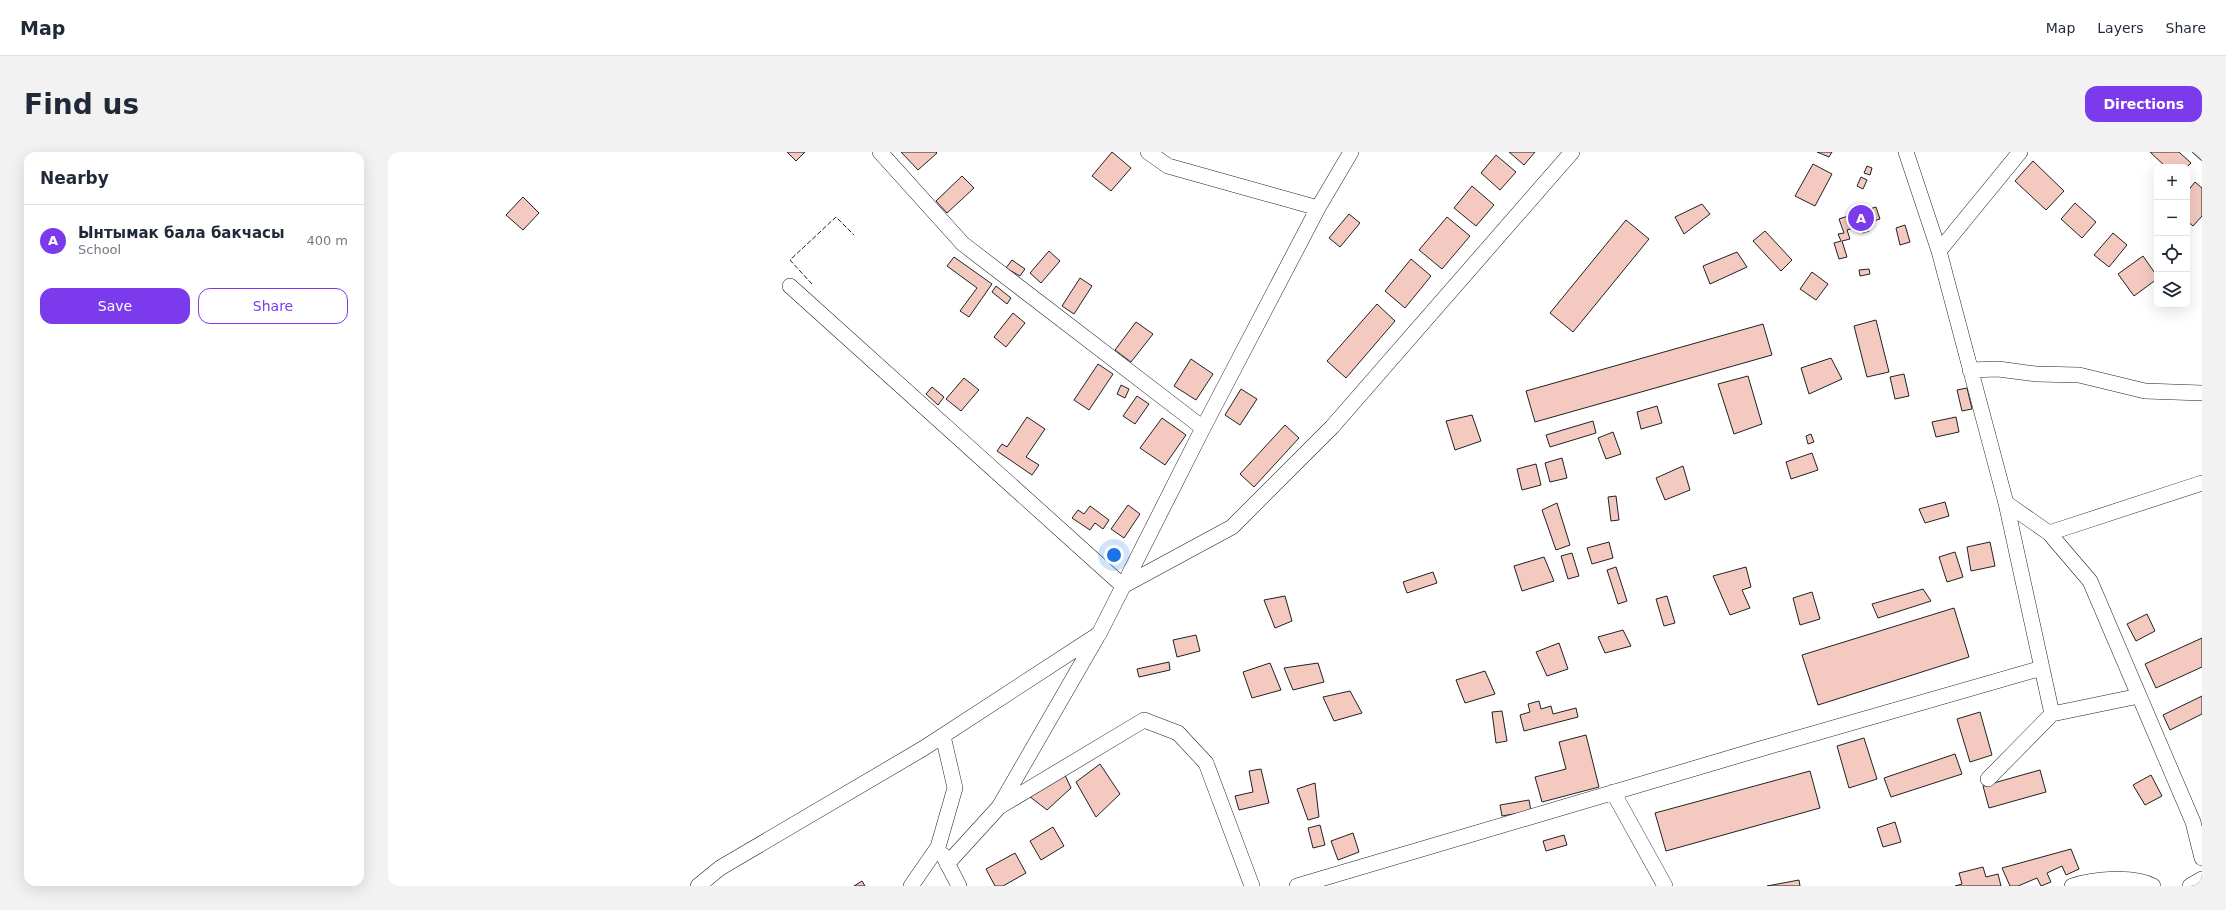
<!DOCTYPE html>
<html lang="en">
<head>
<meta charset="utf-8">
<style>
	body { margin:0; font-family:"DejaVu Sans",sans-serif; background:#f2f2f3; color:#1f2937 }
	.controls { position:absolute; right:12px; top:12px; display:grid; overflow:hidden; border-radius:8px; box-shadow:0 4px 16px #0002 }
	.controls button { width:36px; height:36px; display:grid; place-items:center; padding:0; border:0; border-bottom:1px solid #e0e1e3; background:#fff; color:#1f2937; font:20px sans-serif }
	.you { position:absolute; left:726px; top:403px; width:14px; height:14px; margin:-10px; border:3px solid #fff; border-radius:50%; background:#1a73e8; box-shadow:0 0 0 6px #1a73e833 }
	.badge { display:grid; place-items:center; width:26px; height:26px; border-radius:50%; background:#7c3aed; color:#fff; font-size:13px; font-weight:700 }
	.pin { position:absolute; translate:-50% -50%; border:2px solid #fff; box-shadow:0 1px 4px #0006 }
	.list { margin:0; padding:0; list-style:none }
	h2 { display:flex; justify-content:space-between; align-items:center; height:52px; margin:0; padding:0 16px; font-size:17px }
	h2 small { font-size:13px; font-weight:400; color:#747a83 }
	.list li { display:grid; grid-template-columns:26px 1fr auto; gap:12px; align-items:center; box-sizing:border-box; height:72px; padding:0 16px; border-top:1px solid #e0e1e3 }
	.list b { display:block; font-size:15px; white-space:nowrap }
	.list p { margin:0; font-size:13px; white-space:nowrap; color:#747a83 }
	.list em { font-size:13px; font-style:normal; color:#747a83 }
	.actions { display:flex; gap:8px; padding:12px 16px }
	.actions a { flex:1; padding:9px 0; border:1px solid #7c3aed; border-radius:12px; text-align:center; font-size:14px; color:#7c3aed }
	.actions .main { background:#7c3aed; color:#fff }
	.icon { flex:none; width:22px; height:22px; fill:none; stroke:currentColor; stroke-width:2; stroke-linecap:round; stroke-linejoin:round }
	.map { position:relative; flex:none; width:1814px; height:734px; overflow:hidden; border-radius:12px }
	header { display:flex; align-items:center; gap:24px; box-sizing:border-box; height:56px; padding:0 20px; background:#fff; border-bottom:1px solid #e0e1e3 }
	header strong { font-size:19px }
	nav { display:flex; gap:22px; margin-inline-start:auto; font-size:14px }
	.intro { display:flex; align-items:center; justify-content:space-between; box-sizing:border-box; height:96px; padding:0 24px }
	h1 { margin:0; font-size:28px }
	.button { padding:10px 18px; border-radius:12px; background:#7c3aed; color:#fff; font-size:14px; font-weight:700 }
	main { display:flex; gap:24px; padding:0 24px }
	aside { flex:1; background:#fff; border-radius:12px; box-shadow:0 4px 16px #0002 }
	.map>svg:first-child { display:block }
	.building { fill:#f3c9c0; stroke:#222 }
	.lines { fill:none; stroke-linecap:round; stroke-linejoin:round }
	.minor-casing { stroke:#222; stroke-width:16 }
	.minor { stroke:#fff; stroke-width:15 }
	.fence { stroke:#222; stroke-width:1; stroke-dasharray:5 2; stroke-linecap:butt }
</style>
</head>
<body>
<header>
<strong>Map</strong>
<nav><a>Map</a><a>Layers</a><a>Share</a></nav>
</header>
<div class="intro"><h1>Find us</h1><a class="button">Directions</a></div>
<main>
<aside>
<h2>Nearby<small></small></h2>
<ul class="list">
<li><span class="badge">A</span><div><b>Ынтымак бала бакчасы</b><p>School</p></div><em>400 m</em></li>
</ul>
<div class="actions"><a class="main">Save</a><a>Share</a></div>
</aside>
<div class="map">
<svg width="1814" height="734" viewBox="0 0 1814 734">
	<rect width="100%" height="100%" fill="#fff"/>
	<path class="building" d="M399 0H417L408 9Z
		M513 0H548L549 1 530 18Z
		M724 0 743 16 723 39 704 24Z
		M1121 0H1147L1136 13Z
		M1429 0H1444L1441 5Z
		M1762 0H1791L1803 11 1799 15H1778Z
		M1804 0H1814V9Z
		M1108 3 1128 20 1112 38 1093 21Z
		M1645 9 1676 39 1658 58 1627 29Z
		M1425 12 1444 22 1427 54 1407 44Z
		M1479 14 1484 16 1482 23 1476 21Z
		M574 24 586 36 559 61 548 49Z
		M1473 25 1479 28 1475 37 1469 34Z
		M1807 30 1814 36V64L1805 74 1799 69V40Z
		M1084 34 1106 53 1088 74 1066 56Z
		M135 45 151 61 135 78 118 63Z
		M1687 51 1708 70 1694 86 1673 67Z
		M1314 52 1322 62 1296 82 1287 65Z
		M1488 55 1492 67 1479 71 1481 79 1474 81 1472 74 1459 78 1462 87 1454 89 1459 105 1451 107 1446 91 1453 89 1450 82 1456 81 1451 67Z
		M961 62 972 71 952 95 941 86Z
		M1059 65 1082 84 1054 117 1031 98Z
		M1238 68 1261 87 1185 180 1162 161Z
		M1517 73 1522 90 1512 93 1508 76Z
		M1377 79 1404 108 1393 119 1365 89Z
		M1725 81 1739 93 1721 115 1706 103Z
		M661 99 672 109 653 131 642 121Z
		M1349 100 1359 115 1322 132 1315 114Z
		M1755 104 1769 124V127L1746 144 1730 122Z
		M566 105 604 132 581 165 572 159 589 136 559 114Z
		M1023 107 1043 124 1017 156 997 139Z
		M624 108 637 117 632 124 618 116Z
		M1481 117 1482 122 1472 124 1471 118Z
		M1424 120 1440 132 1428 148 1412 137Z
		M692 126 704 134 686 162 674 154Z
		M608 134 623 146 619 152 604 140Z
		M989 152 1007 169 958 226 939 209Z
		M625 161 637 171 618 195 606 185Z
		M1488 168 1501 220 1479 225 1466 174Z
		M748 170 765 182 743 210 727 198Z
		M1375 172 1384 203 1147 270 1138 239Z
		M1443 206 1454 227 1421 242 1413 216Z
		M803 207 825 222 808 248 786 234Z
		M710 212 725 222 701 258 686 248Z
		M1516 222 1521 244 1507 247 1502 225Z
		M1360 224 1374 272 1346 282 1330 232Z
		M576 226 591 238 573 259 558 247Z
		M733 233 741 237 737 246 729 242Z
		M544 235 556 245 550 253 538 242Z
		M1579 236 1584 257 1574 259 1569 238Z
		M853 237 869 247 852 273 837 263Z
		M749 244 761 252 747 272 735 264Z
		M1269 254 1274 271 1253 277 1249 260Z
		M1084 263 1093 289 1067 298 1058 269Z
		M639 265 657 277 638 305 651 313 644 323 609 299 614 292 619 295Z
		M1568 265 1571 280 1548 285 1544 270Z
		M774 266 798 283 777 313 752 296Z
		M1205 269 1208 281 1162 295 1158 283Z
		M897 273 911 286 866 335 852 322Z
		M1225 280 1233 302 1218 307 1210 286Z
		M1423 282 1426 290 1420 292 1418 284Z
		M1424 301 1430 318 1403 327 1398 310Z
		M1174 306 1179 326 1162 330 1157 311Z
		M1148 312 1153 333 1134 338 1129 317Z
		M1295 314 1302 338 1277 348 1268 326Z
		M1228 344 1231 368 1223 369 1220 345Z
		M1557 350 1561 364 1537 371 1531 357Z
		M1169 351 1182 393 1168 398 1154 358Z
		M740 353 752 362 736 386 723 377Z
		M702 354 721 368 715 377 707 371 702 378 684 366 690 358 696 362Z
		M1221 390 1225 406 1204 412 1199 396Z
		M1602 390 1607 414 1583 419 1579 395Z
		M1567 400 1575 425 1559 430 1551 405Z
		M1184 401 1191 424 1180 427 1173 404Z
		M1156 405 1166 429 1134 439 1126 414Z
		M1228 415 1239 449 1230 452 1219 418Z
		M1358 415 1363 435 1354 438 1362 456 1342 463 1325 424Z
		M1045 420 1049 431 1019 441 1015 430Z
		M1535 437 1543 449 1490 466 1484 452Z
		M1424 440 1432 467 1412 473 1405 446Z
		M897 444 904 469 887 476 876 448Z
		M1279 444 1287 471 1276 474 1268 447Z
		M1566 456 1581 505 1430 553 1414 503Z
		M1759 462 1767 479 1748 489 1739 472Z
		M1235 478 1243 494 1217 501 1210 485Z
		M808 483 812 499 789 505 785 488Z
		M1814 486V515L1768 536 1757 512Z
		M1171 491 1180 517 1159 524 1148 500Z
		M781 510 782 518 751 525 749 517Z
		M882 511 893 538 864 546 855 520Z
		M930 511 936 530 905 538 896 516Z
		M1097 519 1107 542 1077 551 1068 528Z
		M962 539 974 561 946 569 935 545Z
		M1814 544V562L1782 578 1775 563Z
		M1151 549 1153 557 1163 554 1165 562 1188 556 1190 565 1136 579 1132 563 1142 560 1140 552Z
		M1114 559 1119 589 1108 591 1104 560Z
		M1592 560 1604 603 1582 610 1569 567Z
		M1198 583 1211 635 1154 650 1147 625 1178 617 1171 590Z
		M1476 586 1489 627 1461 636 1449 594Z
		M1567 602 1574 622 1503 645 1496 626Z
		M712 612 732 642 708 665 688 630Z
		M873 617 881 651 851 658 847 644 865 640 861 619Z
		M1652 618 1658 640 1601 656 1595 634Z
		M1422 619 1432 656 1278 699 1267 661Z
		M676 621 683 636 659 658 641 644Z
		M1763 623 1774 644 1757 653 1745 633Z
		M927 631 931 665 920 668 909 637Z
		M1141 648 1143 659 1114 664 1112 653Z
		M1507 670 1513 690 1495 695 1489 676Z
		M932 673 937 693 925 696 920 676Z
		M665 675 676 694 653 708 642 689Z
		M965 681 971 700 950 708 943 689Z
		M1176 683 1179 693 1158 699 1155 689Z
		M1683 697 1691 717 1678 723 1674 714 1659 721 1663 730 1653 734 1649 726 1630 734H1622L1614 716Z
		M627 701 638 721 615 734H607L598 717Z
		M1595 715 1598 725 1610 722 1613 734H1567L1574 732 1571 721Z
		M1411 728 1412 734H1379Z
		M474 729 477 734H466Z"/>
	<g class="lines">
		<g class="minor-casing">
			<path id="minor" d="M492 0 575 92 815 276
				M760 0 780 14 930 56
				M1518 0 1551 99 1618 351 1661 381 1702 429 1805 670 1814 706
				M1551 99 1632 0
				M402 134 735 434 844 375 944 275 1184 0
				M1582 218 1610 217 1648 222 1691 223 1757 239 1814 241
				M1618 351 1664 562
				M1661 381 1814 331
				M1600 627 1664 562 1751 544
				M1225 640 1277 734
				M611 655 756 568 790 581 818 611 864 734
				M555 703 571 734
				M559 712 611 655 709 485
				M310 734 332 716 536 596 711 482 815 276 930 56 963 0
				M523 734 550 695 567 636 555 584
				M909 734 1372 597 1654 516
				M1684 734C1705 727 1746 723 1765 734
				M1802 734 1814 727"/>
		</g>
		<use href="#minor" class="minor"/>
		<path class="fence" d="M424 132 402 108 448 65 466 83"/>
	</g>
</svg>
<div class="controls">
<button>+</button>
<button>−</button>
<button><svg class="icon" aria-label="locate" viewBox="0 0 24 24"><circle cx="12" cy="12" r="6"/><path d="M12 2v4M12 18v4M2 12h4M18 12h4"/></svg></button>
<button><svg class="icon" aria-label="layers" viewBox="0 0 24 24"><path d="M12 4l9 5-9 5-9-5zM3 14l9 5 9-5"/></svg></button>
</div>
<div class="you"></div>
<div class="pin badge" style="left:1473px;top:66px">A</div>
</div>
</main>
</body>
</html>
